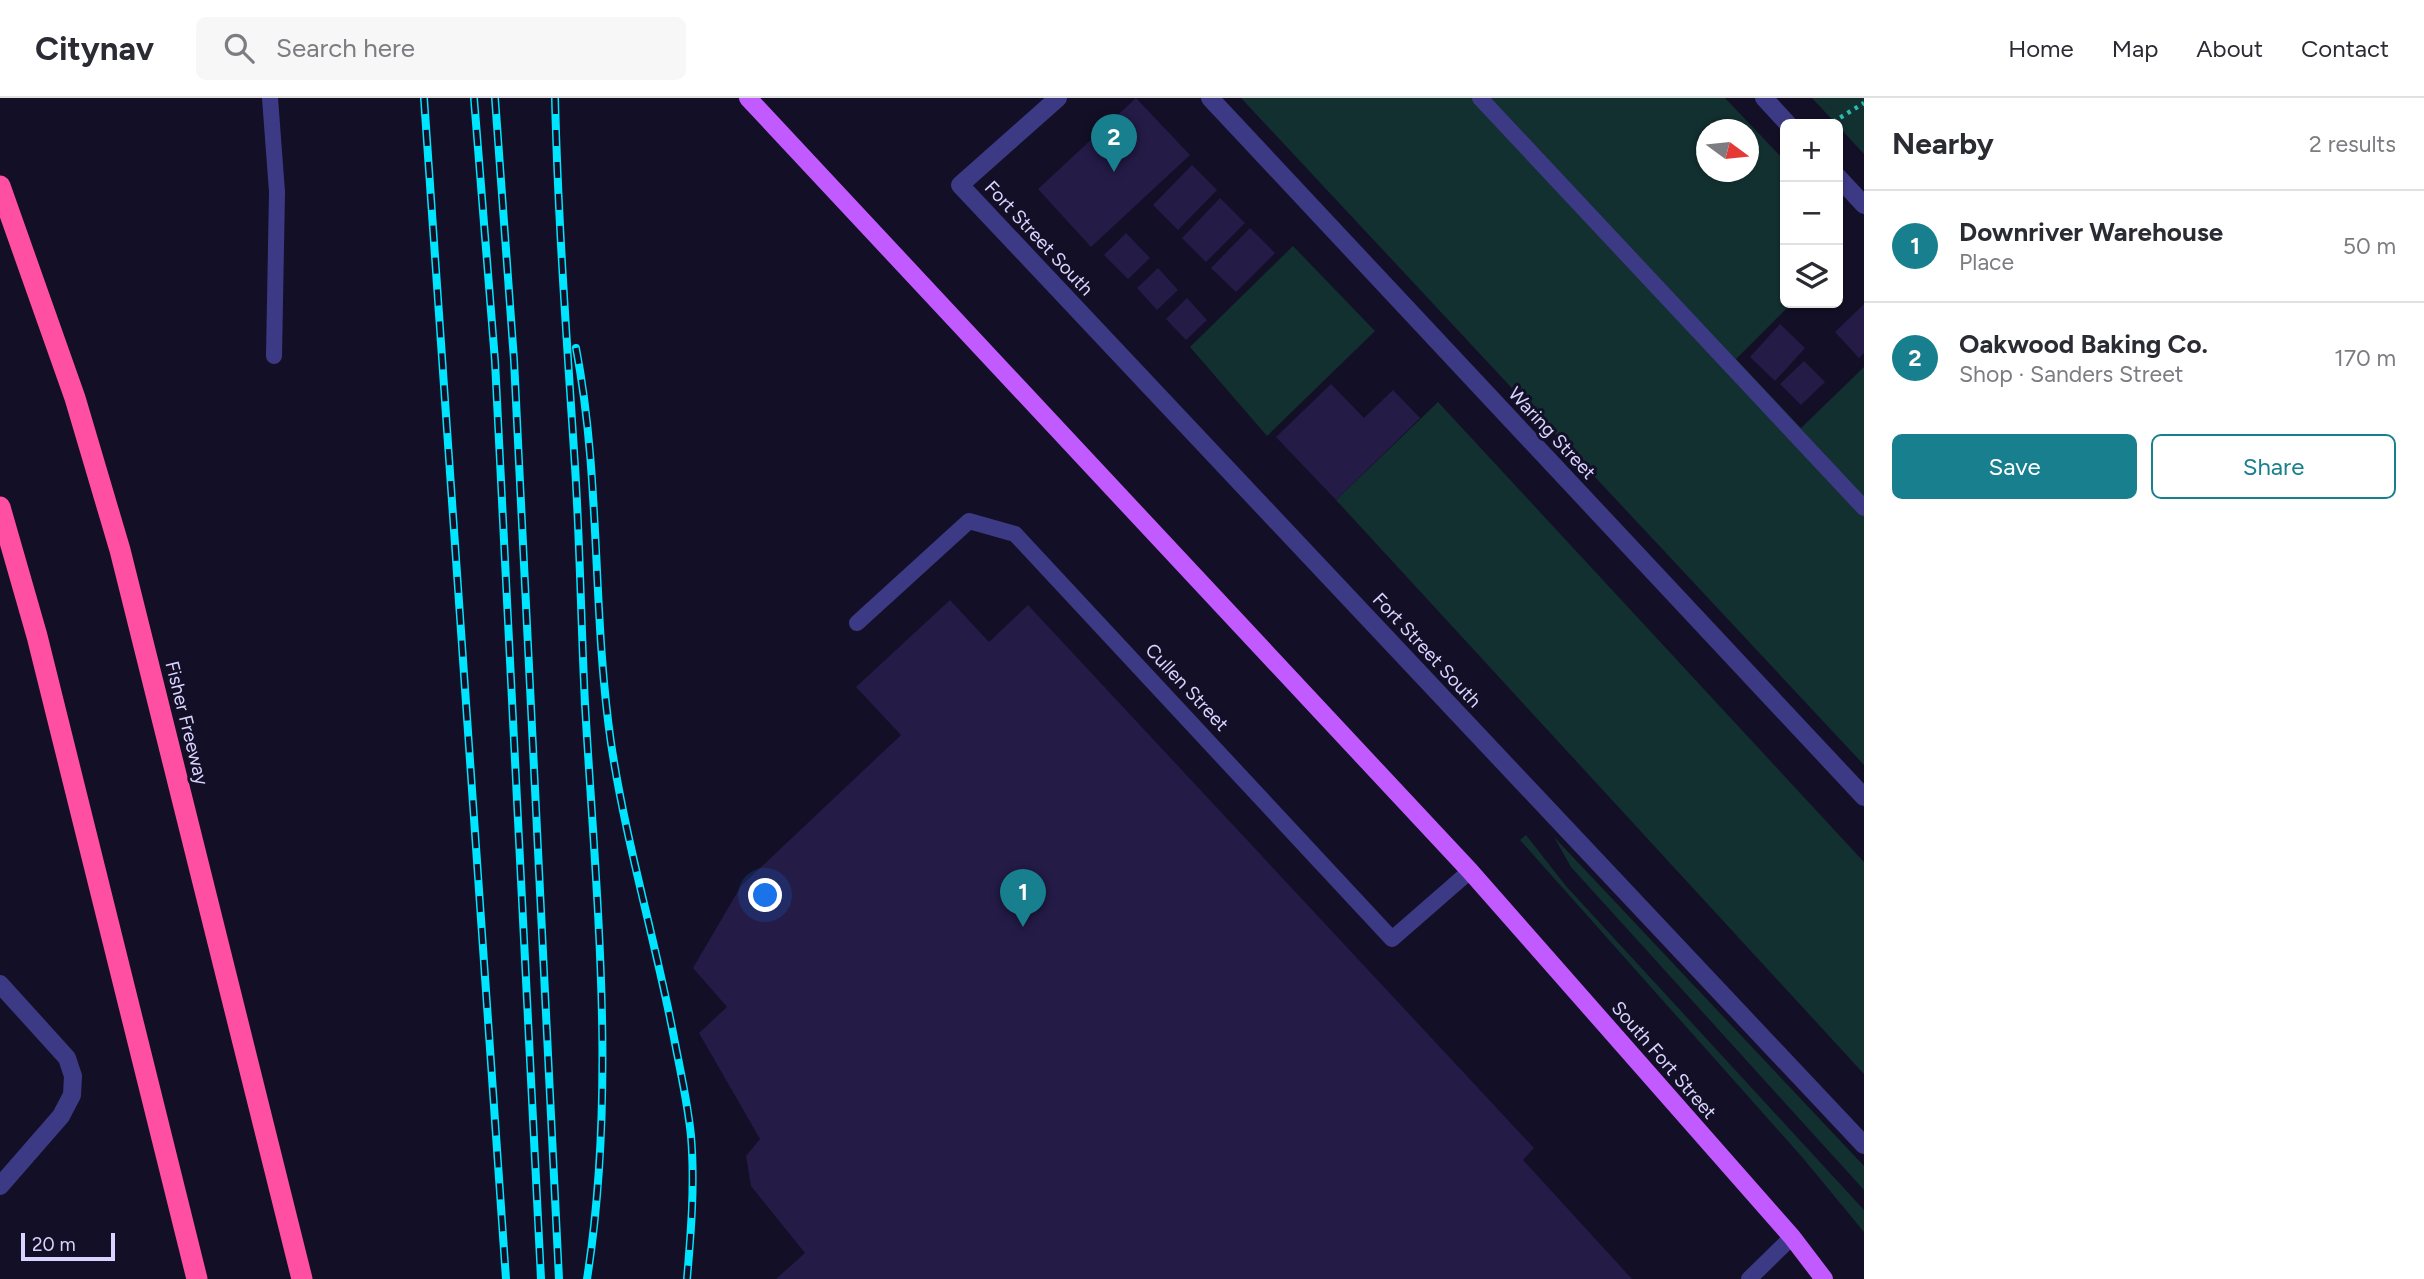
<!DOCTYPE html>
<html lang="en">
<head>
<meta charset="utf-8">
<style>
	body { margin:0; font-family:Figtree,sans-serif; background:#f7f7f7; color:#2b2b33 }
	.controls { position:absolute; right:21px; top:21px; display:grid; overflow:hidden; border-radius:10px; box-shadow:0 2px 5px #0004 }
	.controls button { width:63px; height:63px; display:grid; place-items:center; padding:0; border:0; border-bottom:2px solid #e1e1e2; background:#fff; color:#2b2b33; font:35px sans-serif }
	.compass { position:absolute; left:1696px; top:21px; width:63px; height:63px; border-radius:50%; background:#fff; box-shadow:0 2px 5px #0004; rotate:105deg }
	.scale { position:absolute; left:21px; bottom:18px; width:94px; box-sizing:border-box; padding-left:7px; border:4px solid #d9d4ff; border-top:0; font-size:19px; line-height:24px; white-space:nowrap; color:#d9d4ff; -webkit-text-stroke:5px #130f26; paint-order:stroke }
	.you { position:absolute; left:766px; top:798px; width:24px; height:24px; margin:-18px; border:5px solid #fff; border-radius:50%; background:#1a73e8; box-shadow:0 0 0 10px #1a73e833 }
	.badge { display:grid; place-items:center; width:46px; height:46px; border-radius:50%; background:#187f8f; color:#fff; font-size:23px; font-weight:700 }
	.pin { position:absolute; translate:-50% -58px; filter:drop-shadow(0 2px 4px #0008) }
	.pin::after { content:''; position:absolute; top:37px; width:24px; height:21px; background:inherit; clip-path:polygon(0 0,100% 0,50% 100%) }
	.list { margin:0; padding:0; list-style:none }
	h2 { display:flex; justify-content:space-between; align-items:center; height:91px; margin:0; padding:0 28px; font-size:30px }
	h2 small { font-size:23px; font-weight:400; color:#7c7c81 }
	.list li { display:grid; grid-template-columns:46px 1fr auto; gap:21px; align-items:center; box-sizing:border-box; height:112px; padding:0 28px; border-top:2px solid #e1e1e2 }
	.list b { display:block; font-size:26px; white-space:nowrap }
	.list p { margin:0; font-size:23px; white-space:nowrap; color:#7c7c81 }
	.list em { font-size:23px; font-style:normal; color:#7c7c81 }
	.actions { display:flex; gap:14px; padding:21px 28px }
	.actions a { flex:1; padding:16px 0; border:2px solid #187f8f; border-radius:10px; text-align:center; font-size:24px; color:#187f8f }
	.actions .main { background:#187f8f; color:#fff }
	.icon { flex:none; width:38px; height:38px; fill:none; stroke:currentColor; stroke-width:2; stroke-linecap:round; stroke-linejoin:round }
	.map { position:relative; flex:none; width:1864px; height:1181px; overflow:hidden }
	header { display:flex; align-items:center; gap:42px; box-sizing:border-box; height:98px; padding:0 35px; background:#fff; border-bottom:2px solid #e1e1e2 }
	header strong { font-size:33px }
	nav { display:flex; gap:38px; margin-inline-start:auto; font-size:24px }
	.search { width:490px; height:63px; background:#f7f7f7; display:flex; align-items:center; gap:18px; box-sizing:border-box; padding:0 24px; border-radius:10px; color:#7c7c81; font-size:26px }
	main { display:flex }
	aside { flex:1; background:#fff }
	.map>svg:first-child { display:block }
	.green { fill:#12302f; fill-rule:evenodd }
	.building { fill:#241b47 }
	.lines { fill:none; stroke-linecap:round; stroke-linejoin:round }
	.path { stroke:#2fb8b0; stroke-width:4.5; stroke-dasharray:3.5 5; stroke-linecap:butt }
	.lane { stroke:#3d3a85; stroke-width:16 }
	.street { stroke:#3d3a85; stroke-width:18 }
	.primary { stroke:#c25bff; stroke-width:18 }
	.highway { stroke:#ff4fa3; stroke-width:21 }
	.rail-casing { stroke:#00e5ff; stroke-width:8 }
	.rail { stroke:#130f26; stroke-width:5; stroke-dasharray:16; stroke-linecap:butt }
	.labels { text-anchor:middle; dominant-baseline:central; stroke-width:6; stroke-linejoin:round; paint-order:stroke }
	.street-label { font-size:19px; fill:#d9d4ff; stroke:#130f26 }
</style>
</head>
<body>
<header>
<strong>Citynav</strong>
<div class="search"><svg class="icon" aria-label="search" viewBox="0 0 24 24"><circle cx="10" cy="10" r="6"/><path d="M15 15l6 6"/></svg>Search here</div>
<nav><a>Home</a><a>Map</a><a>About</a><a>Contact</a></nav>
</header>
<main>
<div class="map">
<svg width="1864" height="1181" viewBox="0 0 1864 1181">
	<rect width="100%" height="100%" fill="#130f26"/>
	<path class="green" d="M1241 0H1725L1785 63V205H1792L1736 261 1801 330 1864 269V667ZM1706 32H1748V74H1706Z
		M1812 0H1864V56Z
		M1293 148 1375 233 1267 338 1190 249Z
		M1438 304 1864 764V976L1336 402Z
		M1526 737 1566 788 1864 1112V1134L1802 1059 1520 742Z
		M1554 739 1864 1068V1092L1571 769Z"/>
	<path class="building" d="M1136 0 1190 57 1091 149 1038 91Z
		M1192 67 1217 92 1178 132 1153 107Z
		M1220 100 1245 125 1206 164 1182 140Z
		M1250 130 1275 155 1236 194 1211 170Z
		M1126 135 1150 160 1128 181 1104 157Z
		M1158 170 1178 192 1157 212 1137 190Z
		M1187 200 1207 222 1186 242 1166 221Z
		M1864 206V255L1859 260 1835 234Z
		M1780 226 1805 250 1775 283 1750 259Z
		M1804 263 1825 284 1801 307 1780 286Z
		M1331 286 1364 320 1393 292 1420 320 1336 402 1276 339Z
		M950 502 989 544 1028 507 1534 1050 1523 1062 1632 1181H776L805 1155 751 1088 746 1058 760 1041 699 935 727 909 693 870 741 788 901 637 856 589Z"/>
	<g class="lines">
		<path class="path" d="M1833 24 1864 5"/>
		<path class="lane" d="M270 0 277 94 274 258
			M1480 0 1864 410
			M857 525 969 423 1015 436 1392 841 1470 773
			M1749 1181 1792 1139"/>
		<path class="street" d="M1058 0 960 87 1864 1047
			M1210 0 1864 699
			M1764 0 1788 26
			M1838 79 1864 107
			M0 886 67 960 73 978 72 997 61 1018 0 1088"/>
		<path class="primary" d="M748 0 1470 773 1792 1139 1824 1181"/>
		<path class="highway" d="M0 88 75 300 120 452 302 1181
			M0 409 37 538 197 1181"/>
		<g class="rail-casing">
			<path id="rail" d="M424 0 506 1181
				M474 0 495 263 541 1181
				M495 0 514 262 559 1181
				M555 0C558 123 567 245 575 368 580 447 581 526 585 606 596 797 617 990 587 1181
				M576 250C601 380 592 514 611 645 626 746 656 844 675 945 681 976 688 1007 691 1038 695 1086 691 1134 687 1181"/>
		</g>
		<use href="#rail" class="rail"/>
	</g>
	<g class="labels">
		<g class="street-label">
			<text transform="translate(1039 140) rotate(47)">Fort Street South</text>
			<text transform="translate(1552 335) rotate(47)">Waring Street</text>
			<text transform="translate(1427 552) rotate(47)">Fort Street South</text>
			<text transform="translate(1187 589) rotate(47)">Cullen Street</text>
			<text transform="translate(187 625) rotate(76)">Fisher Freeway</text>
			<text transform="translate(1664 962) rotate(49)">South Fort Street</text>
		</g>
	</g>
</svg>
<div class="controls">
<button>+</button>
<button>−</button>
<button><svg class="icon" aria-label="layers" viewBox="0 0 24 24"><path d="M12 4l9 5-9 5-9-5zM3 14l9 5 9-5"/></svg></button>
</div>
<svg class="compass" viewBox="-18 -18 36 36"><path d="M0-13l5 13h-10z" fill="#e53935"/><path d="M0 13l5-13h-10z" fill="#7c7c81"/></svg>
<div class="scale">20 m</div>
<div class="you"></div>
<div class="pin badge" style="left:1023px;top:829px">1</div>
<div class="pin badge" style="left:1114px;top:74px">2</div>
</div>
<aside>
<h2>Nearby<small>2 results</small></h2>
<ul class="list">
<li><span class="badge">1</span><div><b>Downriver Warehouse</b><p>Place</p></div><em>50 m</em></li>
<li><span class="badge">2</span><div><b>Oakwood Baking Co.</b><p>Shop · Sanders Street</p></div><em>170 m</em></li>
</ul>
<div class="actions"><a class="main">Save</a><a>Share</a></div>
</aside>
</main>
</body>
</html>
